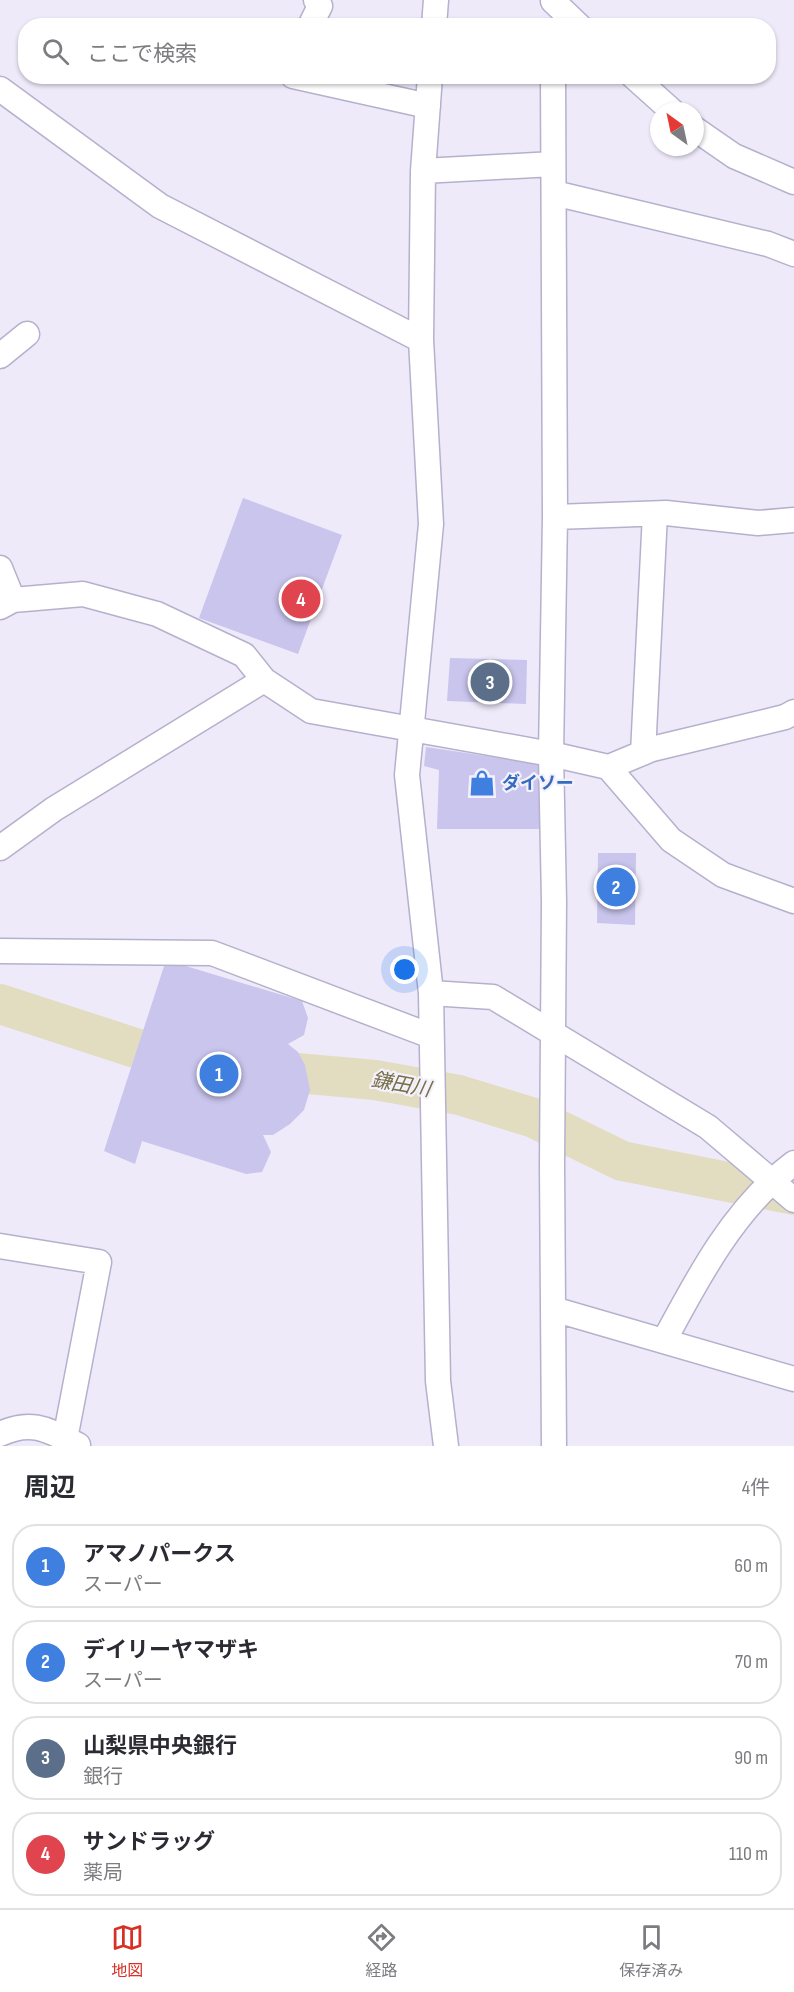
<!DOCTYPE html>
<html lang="ja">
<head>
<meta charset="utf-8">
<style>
	body { margin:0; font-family:"Sofia Sans Condensed","Noto Sans JP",sans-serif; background:#f7f7f7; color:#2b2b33 }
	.compass { position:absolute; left:650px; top:102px; width:54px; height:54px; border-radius:50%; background:#fff; box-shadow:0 2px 4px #0004; rotate:327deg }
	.you { position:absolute; left:405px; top:970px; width:21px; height:21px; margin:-15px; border:4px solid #fff; border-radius:50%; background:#1a73e8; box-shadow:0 0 0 9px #1a73e833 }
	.badge { display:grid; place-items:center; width:39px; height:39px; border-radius:50%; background:#d93025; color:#fff; font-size:20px; font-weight:700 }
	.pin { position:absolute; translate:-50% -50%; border:3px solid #fff; box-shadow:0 2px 6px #0006 }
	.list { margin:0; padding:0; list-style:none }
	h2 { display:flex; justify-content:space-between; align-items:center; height:78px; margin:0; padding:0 24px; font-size:26px }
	h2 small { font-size:20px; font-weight:400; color:#7c7c81 }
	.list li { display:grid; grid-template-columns:39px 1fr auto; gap:18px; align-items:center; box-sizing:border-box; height:84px; margin:0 12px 12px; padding:0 12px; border:2px solid #e1e1e2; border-radius:24px }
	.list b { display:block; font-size:22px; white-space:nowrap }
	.list p { margin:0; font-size:20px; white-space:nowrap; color:#7c7c81 }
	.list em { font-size:20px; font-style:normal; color:#7c7c81 }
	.icon { flex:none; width:33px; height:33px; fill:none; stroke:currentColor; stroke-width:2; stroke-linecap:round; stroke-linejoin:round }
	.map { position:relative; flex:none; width:794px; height:1446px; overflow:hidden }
	.search { position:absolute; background:#fff; box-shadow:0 2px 4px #0004; left:18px; right:18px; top:18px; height:66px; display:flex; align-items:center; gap:15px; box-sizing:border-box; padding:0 21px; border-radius:24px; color:#7c7c81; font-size:22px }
	.sheet { height:462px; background:#fff }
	nav { display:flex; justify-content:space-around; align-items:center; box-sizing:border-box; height:84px; border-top:2px solid #e1e1e2; background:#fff; font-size:16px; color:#7c7c81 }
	nav a { display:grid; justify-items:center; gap:3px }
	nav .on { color:#d93025 }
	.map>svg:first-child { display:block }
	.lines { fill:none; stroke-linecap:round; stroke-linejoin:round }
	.river { stroke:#e2ddc1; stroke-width:40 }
	.building { fill:#c9c5ed }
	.minor-casing { stroke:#b5b1cc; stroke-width:27 }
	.minor { stroke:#fff; stroke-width:24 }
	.labels { text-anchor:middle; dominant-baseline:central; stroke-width:4.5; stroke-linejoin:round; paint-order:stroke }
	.shop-label { font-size:18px; font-weight:bold; fill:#366cbe; stroke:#f4f1fd; text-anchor:start }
	.water-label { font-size:20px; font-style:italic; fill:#767046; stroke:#f4f1fd }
</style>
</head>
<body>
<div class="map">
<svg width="794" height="1446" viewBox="0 0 794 1446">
	<rect width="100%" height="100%" fill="#efeafa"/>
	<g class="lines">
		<path class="river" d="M0 1004 169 1059 192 1061
			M252 1069 375 1080 459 1095 534 1118 622 1161 794 1195"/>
	</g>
	<path class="building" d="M243 498 342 535 298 654 199 618Z
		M450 658 527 660 526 704 447 701Z
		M426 747 540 764 543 829H437L439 770 424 766Z
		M598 853H636L635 925 597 923Z
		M166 960 302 1001 308 1018 304 1035 288 1044 298 1052 305 1065 310 1090 304 1110 290 1124 273 1135H263L271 1152 262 1172 246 1174 142 1141 135 1164 104 1151Z"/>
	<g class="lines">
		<g class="minor-casing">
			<path id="minor" d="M553 1 579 26
				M310 26 320 6 316 0
				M434 26 436 0
				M293 76 428 106
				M430 76 423 171 421 340 431 524 407 775 431 993 438 1381 446 1446
				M553 76 555 517 551 754 554 901 552 1165 554 1446
				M633 76 672 111
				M0 89 160 206 421 340
				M695 129 734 156 794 182
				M423 171 553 164
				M554 193 768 244 794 254
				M0 356 27 334
				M555 517 666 513 758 523 794 520
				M0 568 13 600
				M0 607 13 600 83 594 157 614 244 655 264 680 311 711 551 754 608 767 671 840 723 875 794 901
				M643 753 655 514
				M609 767 652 749 785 717 794 712
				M0 848 54 809 264 680
				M0 951 212 953 431 1036
				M431 993 493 997 708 1127 794 1200
				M0 1246 99 1262 65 1439
				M553 1309 794 1379
				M664 1341C698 1277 735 1207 794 1163
				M0 1434C32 1419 48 1430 78 1445"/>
		</g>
		<use href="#minor" class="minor"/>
	</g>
	<defs>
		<g id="shop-bare" transform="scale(2.07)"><path d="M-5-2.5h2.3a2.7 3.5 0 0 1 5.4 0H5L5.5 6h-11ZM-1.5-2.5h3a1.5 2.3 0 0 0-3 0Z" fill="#3f7fe0" stroke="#f4f1fd" stroke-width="2.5" paint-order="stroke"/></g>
	</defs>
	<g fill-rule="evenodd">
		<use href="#shop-bare" x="482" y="783"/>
	</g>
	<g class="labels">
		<g class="shop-label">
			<text x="502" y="783">ダイソー</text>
		</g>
		<g class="water-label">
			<text transform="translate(401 1085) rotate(10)">鎌田川</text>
		</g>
	</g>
</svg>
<svg class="compass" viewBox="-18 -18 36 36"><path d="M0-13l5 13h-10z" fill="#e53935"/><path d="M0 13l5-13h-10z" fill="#7c7c81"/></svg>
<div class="you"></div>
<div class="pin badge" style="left:219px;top:1074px;background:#3f7fe0">1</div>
<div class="pin badge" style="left:616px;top:887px;background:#3f7fe0">2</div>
<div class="pin badge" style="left:490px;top:682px;background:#5c6f8a">3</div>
<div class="pin badge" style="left:301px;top:599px;background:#e0444e">4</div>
<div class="search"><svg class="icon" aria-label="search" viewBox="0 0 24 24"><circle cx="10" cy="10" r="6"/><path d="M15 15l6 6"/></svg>ここで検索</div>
</div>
<section class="sheet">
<h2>周辺<small>4件</small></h2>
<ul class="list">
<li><span class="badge" style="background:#3f7fe0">1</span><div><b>アマノパークス</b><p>スーパー</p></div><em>60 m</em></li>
<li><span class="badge" style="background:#3f7fe0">2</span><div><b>デイリーヤマザキ</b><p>スーパー</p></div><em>70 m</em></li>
<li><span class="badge" style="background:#5c6f8a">3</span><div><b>山梨県中央銀行</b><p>銀行</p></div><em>90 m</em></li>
<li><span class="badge" style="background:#e0444e">4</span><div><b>サンドラッグ</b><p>薬局</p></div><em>110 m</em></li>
</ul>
</section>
<nav>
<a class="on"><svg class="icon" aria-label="map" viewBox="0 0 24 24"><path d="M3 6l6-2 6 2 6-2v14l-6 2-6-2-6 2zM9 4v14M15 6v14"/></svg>地図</a>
<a><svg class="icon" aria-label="directions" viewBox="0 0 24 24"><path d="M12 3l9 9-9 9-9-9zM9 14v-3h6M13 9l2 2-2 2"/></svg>経路</a>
<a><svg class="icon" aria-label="saved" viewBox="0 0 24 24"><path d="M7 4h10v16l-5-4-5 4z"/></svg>保存済み</a>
</nav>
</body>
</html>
